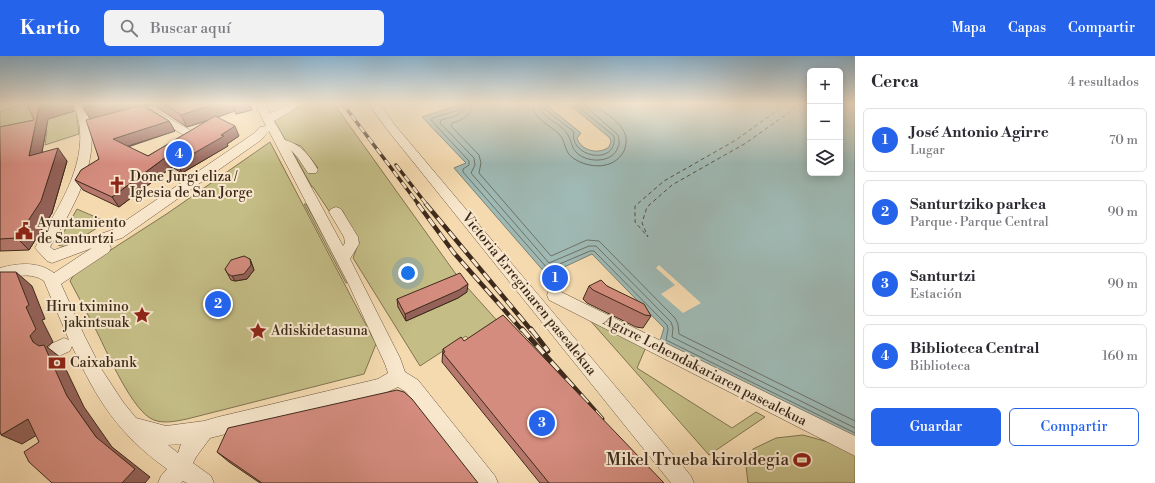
<!DOCTYPE html>
<html lang="es">
<head>
<meta charset="utf-8">
<style>
	body { margin:0; font-family:"Libre Bodoni",serif; background:#f2f2f3; color:#2b2b33 }
	.controls { position:absolute; right:12px; top:12px; display:grid; overflow:hidden; border-radius:6px; box-shadow:0 2px 10px #0003 }
	.controls button { width:36px; height:36px; display:grid; place-items:center; padding:0; border:0; border-bottom:1px solid #e1e1e2; background:#fff; color:#2b2b33; font:20px sans-serif }
	.you { position:absolute; left:408px; top:217px; width:14px; height:14px; margin:-10px; border:3px solid #fff; border-radius:50%; background:#1a73e8; box-shadow:0 0 0 6px #1a73e833 }
	.badge { display:grid; place-items:center; width:26px; height:26px; border-radius:50%; background:#2563eb; color:#fff; font-size:13px; font-weight:700 }
	.pin { position:absolute; translate:-50% -50%; border:2px solid #fff; box-shadow:0 1px 4px #0006 }
	.list { margin:0; padding:0; list-style:none }
	h2 { display:flex; justify-content:space-between; align-items:center; height:52px; margin:0; padding:0 16px; font-size:17px }
	h2 small { font-size:13px; font-weight:400; color:#7c7c81 }
	.list li { display:grid; grid-template-columns:26px 1fr auto; gap:12px; align-items:center; box-sizing:border-box; height:64px; margin:0 8px 8px; padding:0 8px; border:1px solid #e1e1e2; border-radius:6px }
	.list b { display:block; font-size:15px; white-space:nowrap }
	.list p { margin:0; font-size:13px; white-space:nowrap; color:#7c7c81 }
	.list em { font-size:13px; font-style:normal; color:#7c7c81 }
	.actions { display:flex; gap:8px; padding:12px 16px }
	.actions a { flex:1; padding:9px 0; border:1px solid #2563eb; border-radius:6px; text-align:center; font-size:14px; color:#2563eb }
	.actions .main { background:#2563eb; color:#fff }
	.icon { flex:none; width:22px; height:22px; fill:none; stroke:currentColor; stroke-width:2; stroke-linecap:round; stroke-linejoin:round }
	.map { position:relative; flex:none; width:855px; height:427px; overflow:hidden }
	header { display:flex; align-items:center; gap:24px; box-sizing:border-box; height:56px; padding:0 20px; background:#2563eb; color:#fff }
	header strong { font-size:19px }
	nav { display:flex; gap:22px; margin-inline-start:auto; font-size:14px }
	.search { width:280px; height:36px; background:#f2f2f3; display:flex; align-items:center; gap:10px; box-sizing:border-box; padding:0 14px; border-radius:6px; color:#7c7c81; font-size:15px }
	main { display:flex }
	aside { flex:1; background:#fff }
	.map>svg:first-child { display:block }
	.green { fill:#c4bd86; stroke:#817451 }
	.water { fill:#9fb9b4; stroke:#788077 }
	.pier { fill:#f5dab0 }
	.lines { fill:none; stroke-linecap:round; stroke-linejoin:round }
	.shore { stroke:#6e7268; stroke-width:1 }
	.ferry { stroke:#564e42; stroke-width:1; stroke-dasharray:4 3; stroke-linecap:butt }
	.minor-casing { stroke:#6c5641; stroke-width:1 }
	.minor { fill:#f8e7cc; fill-rule:evenodd }
	.rail-far2-casing { stroke:#3e2a1c; stroke-width:3.5 }
	.rail-far1-casing { stroke:#3e2a1c; stroke-width:4.5 }
	.rail-casing { stroke:#3e2a1c; stroke-width:5 }
	.rail-far2 { stroke:#f8e7cc; stroke-width:2.5; stroke-dasharray:7; stroke-linecap:butt }
	.rail-far1 { stroke:#f8e7cc; stroke-width:3; stroke-dasharray:9; stroke-linecap:butt }
	.rail { stroke:#f8e7cc; stroke-width:3.5; stroke-dasharray:11; stroke-linecap:butt }
	.wall { fill:#b6786c; stroke:#3e2a1c; fill-rule:evenodd }
	.shaded-wall { fill:#946258; stroke:#3e2a1c }
	.building { fill:#d48c7e; stroke:#3e2a1c }
	.labels { text-anchor:middle; dominant-baseline:central; stroke-width:4; stroke-linejoin:round; paint-order:stroke }
	.poi-label { font-size:14px; fill:#3e2a1c; stroke:#f8e7cc; text-anchor:start }
	.street-label { font-size:14px; fill:#3e2a1c; stroke:#f8e7cc }
	.near-poi-label { font-size:17px; fill:#3e2a1c; stroke:#f8e7cc; text-anchor:end }
</style>
</head>
<body>
<header>
<strong>Kartio</strong>
<div class="search"><svg class="icon" aria-label="search" viewBox="0 0 24 24"><circle cx="10" cy="10" r="6"/><path d="M15 15l6 6"/></svg>Buscar aquí</div>
<nav><a>Mapa</a><a>Capas</a><a>Compartir</a></nav>
</header>
<main>
<div class="map">
<svg width="855" height="427" viewBox="0 0 855 427">
	<rect width="100%" height="100%" fill="#f5dab0"/>
	<filter id="stains"><feTurbulence type="fractalNoise" baseFrequency=".005" numOctaves="4"/><feColorMatrix values="0 0 0 0 .2 0 0 0 0 .09 0 0 0 0 .02 0 0 0 .5 -.17"/></filter>
	<radialGradient id="worn" r=".72"><stop offset=".6" stop-color="#630" stop-opacity="0"/><stop offset="1" stop-color="#630" stop-opacity=".3"/></radialGradient>
	<path class="green" d="M22 48H31L39 65 76 55 79 78 45 89 47 75 0 86V55Z
		M310 48H334L458 221 501 269 472 287 466 280 420 310 353 202 359 186 342 154 331 158 313 131H312L290 91 309 115 318 112 301 90 286 85 274 64 283 56Z
		M270 86 376 288 364 318 187 363C177 365 164 368 154 364 133 357 107 296 97 276 88 259 79 242 70 225L75 217 168 157Z
		M304 148H306L349 226 346 227Z
		M77 153 107 166 71 188 65 191 58 189V186Z
		M588 262 646 291 637 312 732 372 756 356 765 361 709 399Z
		M803 379 832 387 855 399V427H748L746 410 753 393 776 382Z"/>
	<path class="water" d="M462 48H545L581 77 577 82C581 95 599 99 609 91L611 86 610 82 569 48H810V117H840V48H855V382L660 285 664 272 592 198 547 219 454 112 466 107 422 61Z"/>
	<path class="pier" d="M659 209 701 247 683 257 661 238 675 229 656 212Z"/>
	<g class="lines">
		<path class="shore" d="M461 48 458 54 432 62 431 64 469 105V109L463 113V116L548 213 590 195H594L667 269 668 273 666 284 855 377
			M466 48C463 60 451 61 441 64L440 67 474 102 475 109 471 117 549 207 589 190H596L671 266 673 272 672 281 855 372
			M472 48C470 60 463 64 452 67L451 70 479 99 481 107 479 117 551 200 587 184 599 185 675 262 678 268 679 278 855 365
			M532 48C535 65 549 68 560 79 566 86 564 96 573 102 589 113 614 114 624 95 627 88 627 80 623 74 617 63 603 56 593 48
			M538 48C544 65 562 67 568 79 572 86 571 92 578 98 589 107 613 107 618 91 620 88 619 83 618 79L583 48
			M543 48 545 53 574 76C568 101 618 111 614 80L575 48"/>
		<path class="ferry" d="M786 48 736 84 664 125 635 150V166L648 181 642 167 647 151 672 129 746 87 801 48"/>
		<g class="minor-casing">
			<path id="minor" d="M0 48H16L15 50 0 55Z
				M74 48H84C86 54 89 60 90 66 99 110 71 155 50 191L54 194 112 174 253 78 260 71 266 70 255 48H266L270 57 289 48H303L274 65 285 84C302 89 309 99 318 114L316 117H308L298 102 291 94 343 190 345 187 344 181 329 156 331 153 336 151 341 153 358 181 359 188 350 203 400 302 405 316 418 324 495 420 498 427H475L406 336 398 331 381 339 210 382 196 401 193 407 211 420 214 427H187L183 425 181 427H158L161 420 167 413C118 378 97 344 72 290L70 295 57 301 51 298 48 293 51 288 64 282 69 284 44 225C32 216 14 220 0 224V212C18 207 38 205 54 217L92 192 52 207 47 205 35 192C56 154 87 112 79 66 78 60 75 54 74 48ZM269 75 349 229 385 308 388 317 378 323 218 361 204 365 166 370 136 362 123 346 102 314 85 281 61 228 109 196 111 192 109 188 106 187 122 182 261 84ZM181 388 178 397 168 389Z
				M369 48H380L394 68 691 420 694 427H671L386 72Z
				M153 53 190 74 192 76 190 78H182L149 58 147 56 149 54Z
				M555 233 855 380V400L549 244 547 239 549 234Z"/>
		</g>
		<use href="#minor" class="minor"/>
		<g class="rail-far2-casing">
			<path id="rail-far2" d="M343 48 419 149
				M396 109 427 149"/>
		</g>
		<g class="rail-far1-casing">
			<path id="rail-far1" d="M418 148 454 197 522 274
				M426 148 531 274"/>
		</g>
		<g class="rail-casing">
			<path id="rail" d="M522 273 602 363
				M531 273 548 295"/>
		</g>
		<use href="#rail-far2" class="rail-far2"/>
		<use href="#rail-far1" class="rail-far1"/>
		<use href="#rail" class="rail"/>
	</g>
	<path class="wall" d="M82 48H250L252 54 236 58 235 55 218 61 239 80 227 88 228 90 182 117 172 111 119 151 83 134 75 124 99 103 90 63ZM150 49 155 50 187 71 207 65 148 100 128 91 175 75 169 65 145 50Z
		M74 55 48 63 42 96 67 105 52 157 29 194 0 195V71L34 64Z
		M250 203 254 214 247 223 235 225 231 224 225 213Z
		M589 230H607L651 260 643 272 636 271 587 247 583 243Z
		M467 236 458 242 406 265 398 251 397 243Z
		M464 285 664 427H540L442 306 443 293Z
		M217 396 478 427H260L229 406Z"/>
	<path class="shaded-wall" d="M48 48H73L74 55 48 63 39 112 29 100 39 51Z
		M98 48H150V49L91 64 83 52Z
		M214 48H232L235 55 187 71 181 59Z
		M232 48H250L252 54 236 58Z
		M169 65 175 75 119 93 113 83Z
		M235 70 239 80 227 88 228 90 182 117 177 107Z
		M58 92 67 105 52 157 29 194 17 182Z
		M166 101 172 111 119 151 112 141Z
		M250 203 254 214 247 223 235 225 232 220Z
		M16 216 32 230 45 263 42 264 53 286 47 291 60 301 84 351 112 391 150 421 145 427H122L96 381 67 340 33 286 30 280 26 251Z
		M468 228 467 236 458 242 406 265 405 258Z
		M28 363 47 373 22 388 1 379Z"/>
	<path class="building" d="M27 48H48L39 51 29 100 58 92 41 145 17 182 0 183V71L34 64Z
		M82 48H98L83 52Z
		M165 48H214L181 59Z
		M142 49 169 65 113 83 148 100 215 60 235 70 221 79 224 80 177 107 166 101 112 141 75 124 81 114 99 103 86 64Z
		M244 200 250 203 251 209 244 218 232 220 228 218 225 213 231 204Z
		M0 216H16L29 249 26 251 36 273 30 280 33 286 39 290 44 289 67 340 96 381 135 413 122 427H52L29 406 24 396 39 386 28 363 1 379 0 375Z
		M460 217 468 228 459 234 405 258 397 243Z
		M601 224 607 230 644 248 651 260 645 259 593 234 589 230Z
		M503 259 664 427H549L443 297 445 296 443 293 461 281 464 285Z
		M397 334 404 336 412 343 478 427H262L217 396 228 372Z"/>
	<linearGradient id="sky" x2="0" y2="1"><stop stop-color="#8bb6d3"/><stop offset="0.44" stop-color="#faeedb"/><stop offset="1" stop-color="#faeedb" stop-opacity="0"/></linearGradient>
	<rect width="855" height="108" fill="url(#sky)"/>
	<defs>
		<g id="church-bare" transform="scale(1.38)"><path d="M-1.2-6h2.4v3.5h3.3v2.4h-3.3V6h-2.4V-.1h-3.3v-2.4h3.3Z" fill="#8f2418" stroke="#f8e7cc" stroke-width="2.5" paint-order="stroke"/></g>
		<g id="civic-bare" transform="scale(1.38)"><path d="M-.6-6.5H3V-4.5H.6V-3L4-1V1h2V6H-6V1h2V-1L-.6-3ZM-1.2 2.5V6h2.4V2.5Z" fill="#8f2418" stroke="#f8e7cc" stroke-width="2.5" paint-order="stroke"/></g>
		<g id="sight-bare" transform="scale(1.38)"><path d="M0-6L1.8-2.2L6-1.7L2.9 1.2L3.7 5.4L0 3.3L-3.7 5.4L-2.9 1.2L-6-1.7L-1.8-2.2Z" fill="#8f2418" stroke="#f8e7cc" stroke-width="2.5" paint-order="stroke"/></g>
		<g id="bank-bare" transform="scale(1.38)"><path d="M-6-4H6V4H-6ZM0-2.3a2.3 2.3 0 1 0 0 4.6a2.3 2.3 0 1 0 0-4.6Z" fill="#8f2418" stroke="#f8e7cc" stroke-width="2.5" paint-order="stroke"/></g>
		<g id="stadium-bare" transform="scale(1.38)"><path d="M0-5a6.5 5 0 1 0 0 10a6.5 5 0 1 0 0-10ZM-3.5-1.8h7v3.6h-7Z" fill="#8f2418" stroke="#f8e7cc" stroke-width="2.5" paint-order="stroke"/></g>
	</defs>
	<g fill-rule="evenodd">
		<use href="#church-bare" x="117" y="129"/>
		<use href="#civic-bare" x="24" y="175"/>
		<use href="#sight-bare" x="142" y="259"/>
		<use href="#sight-bare" x="258" y="275"/>
		<use href="#bank-bare" x="57" y="307"/>
		<use href="#stadium-bare" x="802" y="404"/>
	</g>
	<g class="labels">
		<g class="poi-label">
			<text x="130" y="121">Done Jurgi eliza /<tspan x="130" dy="16">Iglesia de San Jorge</tspan></text>
			<text x="37" y="167">Ayuntamiento<tspan x="37" dy="16">de Santurtzi</tspan></text>
			<text x="129" y="251" text-anchor="end">Hiru tximino<tspan x="129" dy="16">jakintsuak</tspan></text>
			<text x="271" y="275">Adiskidetasuna</text>
			<text x="70" y="307">Caixabank</text>
		</g>
		<g class="street-label">
			<text transform="translate(529 238) rotate(51)">Victoria Erreginaren pasealekua</text>
			<text transform="translate(705 315) rotate(27)">Agirre Lehendakariaren pasealekua</text>
		</g>
		<g class="near-poi-label">
			<text x="789" y="404">Mikel Trueba kiroldegia</text>
		</g>
	</g>
	<rect width="100%" height="100%" filter="url(#stains)"/>
	<rect width="100%" height="100%" fill="url(#worn)"/>
</svg>
<div class="controls">
<button>+</button>
<button>−</button>
<button><svg class="icon" aria-label="layers" viewBox="0 0 24 24"><path d="M12 4l9 5-9 5-9-5zM3 14l9 5 9-5"/></svg></button>
</div>
<div class="you"></div>
<div class="pin badge" style="left:555px;top:222px">1</div>
<div class="pin badge" style="left:218px;top:248px">2</div>
<div class="pin badge" style="left:542px;top:367px">3</div>
<div class="pin badge" style="left:179px;top:98px">4</div>
</div>
<aside>
<h2>Cerca<small>4 resultados</small></h2>
<ul class="list">
<li><span class="badge">1</span><div><b>José Antonio Agirre</b><p>Lugar</p></div><em>70 m</em></li>
<li><span class="badge">2</span><div><b>Santurtziko parkea</b><p>Parque · Parque Central</p></div><em>90 m</em></li>
<li><span class="badge">3</span><div><b>Santurtzi</b><p>Estación</p></div><em>90 m</em></li>
<li><span class="badge">4</span><div><b>Biblioteca Central</b><p>Biblioteca</p></div><em>160 m</em></li>
</ul>
<div class="actions"><a class="main">Guardar</a><a>Compartir</a></div>
</aside>
</main>
</body>
</html>
